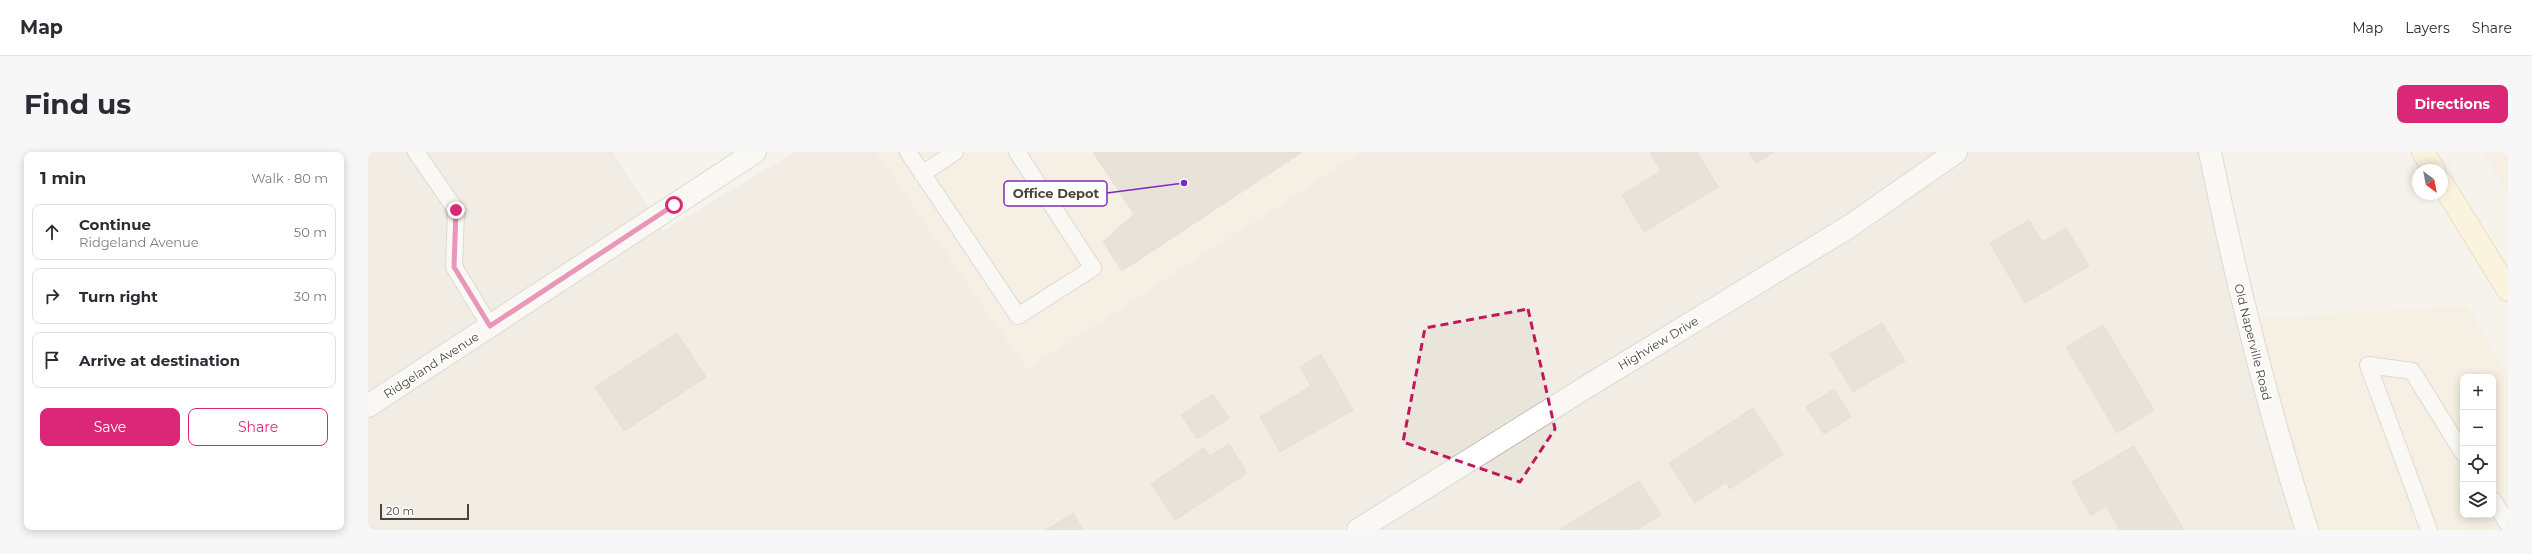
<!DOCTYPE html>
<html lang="en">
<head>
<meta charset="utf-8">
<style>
	body { margin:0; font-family:Montserrat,sans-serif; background:#f7f7f7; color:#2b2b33 }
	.controls { position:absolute; right:12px; bottom:12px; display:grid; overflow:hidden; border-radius:8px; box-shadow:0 2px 10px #0003 }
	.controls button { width:36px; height:36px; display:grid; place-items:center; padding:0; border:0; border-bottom:1px solid #e1e1e2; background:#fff; color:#2b2b33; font:20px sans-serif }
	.compass { position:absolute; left:2044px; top:12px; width:36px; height:36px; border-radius:50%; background:#fff; box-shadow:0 2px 10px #0003; rotate:148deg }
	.scale { position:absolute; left:12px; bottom:10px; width:89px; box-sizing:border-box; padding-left:4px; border:2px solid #4b4439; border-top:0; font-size:11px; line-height:14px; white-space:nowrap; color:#4b4439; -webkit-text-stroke:3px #fff; paint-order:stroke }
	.stop { position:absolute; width:12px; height:12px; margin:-9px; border:3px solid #db2777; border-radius:50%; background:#fff }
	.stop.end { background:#db2777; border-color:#fff; box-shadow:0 1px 4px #0008 }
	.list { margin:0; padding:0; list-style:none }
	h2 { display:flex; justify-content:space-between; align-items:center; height:52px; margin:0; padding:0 16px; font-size:17px }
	h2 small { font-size:13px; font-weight:400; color:#7c7c81 }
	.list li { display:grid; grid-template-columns:26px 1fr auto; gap:12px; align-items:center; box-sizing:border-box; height:56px; margin:0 8px 8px; padding:0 8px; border:1px solid #e1e1e2; border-radius:8px }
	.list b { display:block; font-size:15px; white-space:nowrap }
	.list p { margin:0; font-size:13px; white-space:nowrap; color:#7c7c81 }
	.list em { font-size:13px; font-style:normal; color:#7c7c81 }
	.actions { display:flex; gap:8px; padding:12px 16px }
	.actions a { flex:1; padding:9px 0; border:1px solid #db2777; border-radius:8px; text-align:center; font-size:14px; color:#db2777 }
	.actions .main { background:#db2777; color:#fff }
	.icon { flex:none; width:22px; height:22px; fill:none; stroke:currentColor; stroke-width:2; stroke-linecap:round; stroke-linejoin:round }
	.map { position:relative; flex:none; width:2140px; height:378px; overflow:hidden; border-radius:8px }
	header { display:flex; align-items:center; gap:24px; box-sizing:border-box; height:56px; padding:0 20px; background:#fff; border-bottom:1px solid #e1e1e2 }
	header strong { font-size:19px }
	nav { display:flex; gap:22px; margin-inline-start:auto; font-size:14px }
	.intro { display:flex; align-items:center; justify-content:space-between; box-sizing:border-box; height:96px; padding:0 24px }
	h1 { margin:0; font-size:28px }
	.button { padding:10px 18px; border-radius:8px; background:#db2777; color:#fff; font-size:14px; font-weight:700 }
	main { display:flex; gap:24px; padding:0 24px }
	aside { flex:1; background:#fff; border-radius:8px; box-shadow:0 2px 10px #0003 }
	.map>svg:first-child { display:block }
	.residential { fill:#eae5da }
	.commercial { fill:#f7ead8; fill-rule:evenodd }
	.building { fill:#d8cfc1; stroke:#d3c7b4 }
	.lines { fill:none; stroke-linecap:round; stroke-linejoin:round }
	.lane-casing { stroke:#c2bbae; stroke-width:18 }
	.street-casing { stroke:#c2bbae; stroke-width:24 }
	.secondary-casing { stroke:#d6c79b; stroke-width:24 }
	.lane { stroke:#fff; stroke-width:16 }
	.street { stroke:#fff; stroke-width:22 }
	.secondary { stroke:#fff3cd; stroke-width:22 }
	.route { stroke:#db2777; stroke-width:5 }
	.marked { fill:none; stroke:#c2185b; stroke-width:3; stroke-dasharray:8 5; stroke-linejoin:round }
	.labels { text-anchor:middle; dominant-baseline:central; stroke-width:3.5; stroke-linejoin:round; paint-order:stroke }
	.street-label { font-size:12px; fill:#4b4439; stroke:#fff }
	.leader { fill:none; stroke:#7b2cbf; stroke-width:1.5 }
	.callout-dot { fill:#7b2cbf; stroke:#fff; stroke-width:1.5 }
	.callout { fill:#fff; stroke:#7b2cbf; stroke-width:1.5 }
	.callout-label { font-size:13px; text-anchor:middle; font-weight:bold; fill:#4b4439 }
</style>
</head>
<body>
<header>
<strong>Map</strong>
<nav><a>Map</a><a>Layers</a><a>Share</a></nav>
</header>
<div class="intro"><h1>Find us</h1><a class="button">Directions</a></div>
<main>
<aside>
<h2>1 min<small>Walk · 80 m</small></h2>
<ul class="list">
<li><svg class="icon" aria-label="ahead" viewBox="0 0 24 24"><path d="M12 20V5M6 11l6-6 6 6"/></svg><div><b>Continue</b><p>Ridgeland Avenue</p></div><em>50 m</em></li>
<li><svg class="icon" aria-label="right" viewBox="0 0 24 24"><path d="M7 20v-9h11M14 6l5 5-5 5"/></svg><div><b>Turn right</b></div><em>30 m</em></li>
<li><svg class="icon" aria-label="arrive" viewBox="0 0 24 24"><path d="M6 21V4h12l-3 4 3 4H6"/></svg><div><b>Arrive at destination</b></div></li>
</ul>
<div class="actions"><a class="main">Save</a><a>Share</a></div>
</aside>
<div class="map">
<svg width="2140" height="378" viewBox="0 0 2140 378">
	<rect width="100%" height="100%" fill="#f6f3ec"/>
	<path class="residential" d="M0 0H245L295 79 427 0H508L659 217 993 0H1831L1878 167 1945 378H0Z"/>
	<path class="commercial" d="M508 0H993L659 217Z
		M2115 0H2140V42Z
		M2099 154 2140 223V378H1945L1878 167ZM2095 225H2125V363H2095Z"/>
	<path class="building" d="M725 0H934L754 119 735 90 766 62Z
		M1282 0H1329L1350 35 1276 80 1254 43 1293 19Z
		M1381 0H1406L1388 11Z
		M1661 68 1674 90 1698 76 1721 114 1657 151 1622 91Z
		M1514 171 1537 209 1485 240 1462 202Z
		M1735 173 1786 258 1749 281 1698 195Z
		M309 181 338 225 256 279 227 235Z
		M953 202 985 258 912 300 892 265 943 234 932 215Z
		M1466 237 1483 265 1456 282 1438 255Z
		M845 242 861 266 829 287 813 263Z
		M1385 256 1415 302 1362 337 1358 330 1327 351 1301 311Z
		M861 292 879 321 807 368 783 332 836 296 842 304Z
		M1766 294 1816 378H1752L1738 354 1723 364 1704 330Z
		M1271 329 1293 363 1268 378H1191Z
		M705 361 715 378H678Z"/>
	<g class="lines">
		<g class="lane-casing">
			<path id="lane" d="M48 0 88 58 86 115 122 174
				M540 0 650 164 725 116 649 0
				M554 22 587 0
				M2125 348 2140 372
				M2061 378 2000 213 2044 219 2095 301"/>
		</g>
		<g class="street-casing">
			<path id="street" d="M1842 0C1868 128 1899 254 1939 378
				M0 254 387 0
				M990 378 1220 234 1482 74 1588 0"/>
		</g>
		<g class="secondary-casing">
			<path id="secondary" d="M2055 0 2066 18
				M2074 31 2140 138"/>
		</g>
		<use href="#lane" class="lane"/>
		<use href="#street" class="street"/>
		<use href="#secondary" class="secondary"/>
	</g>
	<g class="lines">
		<path class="route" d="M88 58 86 115 122 174 306 53"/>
	</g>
	<path d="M0 0H2140V378H0ZM1160 157 1187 277 1152 330 1035 290 1057 176Z" fill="#f6f3ec" fill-opacity=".55" fill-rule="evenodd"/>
	<path class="marked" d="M1160 157 1187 277 1152 330 1035 290 1057 176Z"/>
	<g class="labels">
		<g class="street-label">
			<text transform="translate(1885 190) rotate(76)">Old Naperville Road</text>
			<text transform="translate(1290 191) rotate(-31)">Highview Drive</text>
			<text transform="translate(63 213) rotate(-33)">Ridgeland Avenue</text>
		</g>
	</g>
	<path class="leader" d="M816 31L739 41"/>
	<circle class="callout-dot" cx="816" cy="31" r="4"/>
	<rect class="callout" x="636" y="29" width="103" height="25" rx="4"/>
	<g class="callout-label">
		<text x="688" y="46">Office Depot</text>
	</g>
</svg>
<div class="controls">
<button>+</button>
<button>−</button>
<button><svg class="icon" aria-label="locate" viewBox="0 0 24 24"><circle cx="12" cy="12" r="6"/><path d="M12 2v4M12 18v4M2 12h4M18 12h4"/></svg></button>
<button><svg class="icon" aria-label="layers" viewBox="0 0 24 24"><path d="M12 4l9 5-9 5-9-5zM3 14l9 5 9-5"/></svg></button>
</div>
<svg class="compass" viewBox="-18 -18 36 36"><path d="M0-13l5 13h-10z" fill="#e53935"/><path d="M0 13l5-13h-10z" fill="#7c7c81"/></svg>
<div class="scale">20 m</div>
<div class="stop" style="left:306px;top:53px"></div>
<div class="stop end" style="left:88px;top:58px"></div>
</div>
</main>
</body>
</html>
